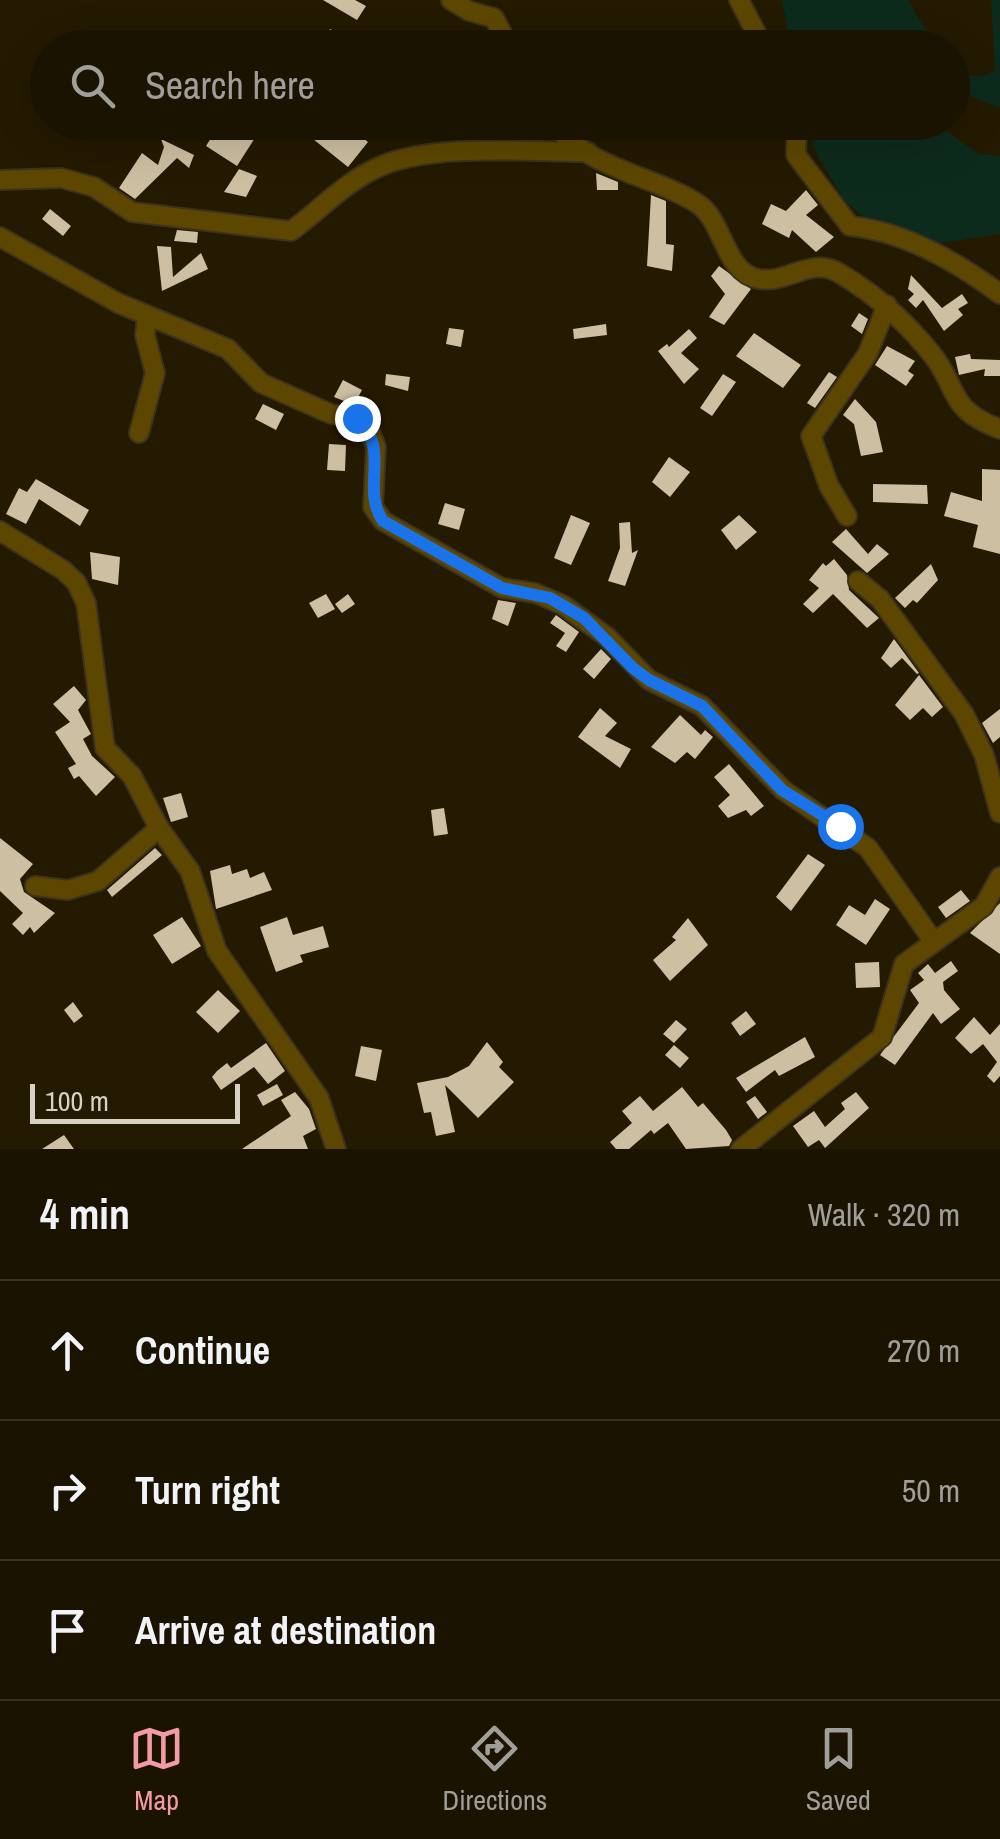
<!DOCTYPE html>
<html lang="en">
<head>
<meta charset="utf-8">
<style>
	body { margin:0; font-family:"Archivo Narrow",sans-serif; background:#282010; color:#f1f3f6 }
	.scale { position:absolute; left:30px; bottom:25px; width:210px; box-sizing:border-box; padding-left:10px; border:5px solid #d9d2c3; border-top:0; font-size:28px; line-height:35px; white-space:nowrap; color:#d9d2c3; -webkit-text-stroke:8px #241901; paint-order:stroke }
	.stop { position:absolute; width:30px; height:30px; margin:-22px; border:8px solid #1a73e8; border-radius:50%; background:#fff }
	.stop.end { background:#1a73e8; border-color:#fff; box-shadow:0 2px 10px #0008 }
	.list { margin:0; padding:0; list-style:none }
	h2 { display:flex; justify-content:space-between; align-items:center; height:130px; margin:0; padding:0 40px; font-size:42px }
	h2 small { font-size:32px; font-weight:400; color:#a09e99 }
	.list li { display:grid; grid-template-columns:65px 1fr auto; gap:30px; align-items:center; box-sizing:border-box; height:140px; padding:0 40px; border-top:2px solid #393223 }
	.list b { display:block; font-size:38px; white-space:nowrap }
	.list em { font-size:32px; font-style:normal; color:#a09e99 }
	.icon { flex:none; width:55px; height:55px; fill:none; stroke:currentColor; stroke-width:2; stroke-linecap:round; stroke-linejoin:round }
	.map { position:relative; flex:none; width:1000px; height:1149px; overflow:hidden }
	.search { position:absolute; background:#1b1301; box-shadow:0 10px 40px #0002; left:30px; right:30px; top:30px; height:110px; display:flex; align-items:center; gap:25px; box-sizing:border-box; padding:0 35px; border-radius:55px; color:#a09e99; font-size:38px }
	.sheet { height:550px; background:#1b1301 }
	nav { display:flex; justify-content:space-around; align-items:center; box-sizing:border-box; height:140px; border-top:2px solid #393223; background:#1b1301; font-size:28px; color:#a09e99 }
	nav a { display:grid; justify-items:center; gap:5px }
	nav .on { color:#f39aa8 }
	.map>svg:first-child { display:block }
	.green { fill:#0d2b1c }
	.building { fill:#cdbfa1 }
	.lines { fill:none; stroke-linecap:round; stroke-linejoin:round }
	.street-casing { stroke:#3d331c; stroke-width:22 }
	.street { stroke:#5d4700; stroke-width:18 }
	.route { stroke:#1a73e8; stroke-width:12 }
</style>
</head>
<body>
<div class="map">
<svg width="1000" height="1149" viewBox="0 0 1000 1149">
	<rect width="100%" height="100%" fill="#241901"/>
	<path class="green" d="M782 0H908L936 47H899L885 38 874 39V47H791Z
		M991 0H1000V108L953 89V64C965 76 979 80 995 71Z
		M807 123H935L979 154 1000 156V234L929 245 870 223 843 199 814 149Z"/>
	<path class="building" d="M323 0H355L366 6 357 20Z
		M330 29 349 39 345 48H320Z
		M129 30 146 40 142 48H119Z
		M221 122H265L237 166 206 146Z
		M327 122H344L368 142 348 167 313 139Z
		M161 139 194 155 189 168 177 158 135 199 119 188 142 153 158 165 164 147Z
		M239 169 257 176 246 197 224 192Z
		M596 173 618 182V190H597Z
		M806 190 818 205 806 215 834 237 816 252 792 230 789 238 762 224 771 204 786 211Z
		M651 195 666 201V244L674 245 672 271 647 266Z
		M50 209 71 226 63 236 42 219Z
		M177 230 198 232 197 243 174 241Z
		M157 246 171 247 173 277 201 253 208 269 162 291Z
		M719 266 751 289 724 325 709 317 725 294 711 276Z
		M911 275 942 308 962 294 968 303 958 309 963 315 944 331 923 300 916 308 908 300 914 294 908 289Z
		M859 313 868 319 862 334 851 326Z
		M606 324 607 335 574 339 573 329Z
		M449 328 464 330 461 347 446 344Z
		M689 329 697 338 681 353 699 369 684 384 658 351 667 344 669 347Z
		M754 333 801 365 783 388 736 356Z
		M887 346 915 361 908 371 914 375 906 386 875 365Z
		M970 354 971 359 1000 360V376H984L985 369 959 375 955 357Z
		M829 372 837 377 815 408 807 403Z
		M386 374 410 377 408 391 385 385Z
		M723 374 736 382 712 416 700 408Z
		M343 380 362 390 354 405 334 397Z
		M855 399 876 422 883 452 861 456 854 424 843 415Z
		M263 404 284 414 276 430 255 419Z
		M329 444 346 445 345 471 327 470Z
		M669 457 690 472 670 497 652 482Z
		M982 469 1000 470V554L973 547 978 525 944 516 951 492 982 501Z
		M36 479 89 510 80 526 39 499 26 524 6 514 19 488 27 492Z
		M873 484 927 485 928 504 873 502Z
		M445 503 465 509 459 530 438 524Z
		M571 515 590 523 571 565 554 558Z
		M739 515 757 532 736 550 721 530Z
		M630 522 632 553 638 550 625 586 608 581 620 548 619 523Z
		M846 529 868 554 877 544 889 554 867 573 832 542Z
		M90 552 120 557 118 585 92 579Z
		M834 559 847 575 849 590 879 618 867 628 833 594 813 613 803 604 819 588 809 580 823 563 826 566Z
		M931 564 938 580 917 603 913 600 905 608 895 598Z
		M326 594 335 609 318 618 309 603Z
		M348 594 355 604 342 613 335 604Z
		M498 600 516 603 508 626 492 619Z
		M556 615 579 632 566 652 556 646 565 633 550 623Z
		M894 639 919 673 917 674 902 658 891 668 881 658Z
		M601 649 611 659 594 679 583 669Z
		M919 675 943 707 932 717 923 708 910 720 895 705Z
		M74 686 86 700 78 710 91 734 83 739 92 756 115 777 96 796 79 776 74 779 68 768 76 764 55 732 70 722 53 704Z
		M600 708 617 723 605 736 631 749 620 768 578 737Z
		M1000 709V737L993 743 982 723Z
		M680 715 701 735 705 730 713 737 695 759 687 752 675 763 651 747Z
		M729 764 764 806 751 816 746 810 728 818 718 806 730 795 714 777Z
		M181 793 188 817 171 822 163 798Z
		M444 808 448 834 434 836 431 810Z
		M0 838 33 864 20 879 24 892 55 913 34 933 30 927 23 935 12 924 23 913 0 891Z
		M155 848 162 855 112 897 107 890Z
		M808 854 825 865 791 911 776 897Z
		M230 865 232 874 247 869 250 878 264 872 272 890 216 909 210 871Z
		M961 890 970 901 946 918 938 907Z
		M875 899 890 909 866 945 836 925 849 905 865 915Z
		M1000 903V954L970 933Z
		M182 917 201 946 172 964 153 935Z
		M287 917 293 935 323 926 329 947 300 955 303 962 276 972 260 927Z
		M688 918 708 945 670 981 653 960 676 940 672 937Z
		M951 961 958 971 943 982 944 990 960 1009 941 1024 933 1013 895 1065 880 1055 919 1003 910 990 924 980 918 973 928 964 935 973Z
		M879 962 880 987 856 988 855 963Z
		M218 990 240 1011 218 1033 196 1012Z
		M73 1002 83 1016 74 1023 64 1010Z
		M746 1011 756 1024 740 1036 731 1023Z
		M974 1017 990 1035 1000 1024V1076L994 1083 987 1076 997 1062 983 1044 971 1054 955 1038Z
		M676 1020 687 1029 674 1043 663 1034Z
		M805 1037 815 1057 779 1076 775 1070 746 1092 736 1078Z
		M487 1042 503 1062 499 1067 514 1082 478 1118 445 1085 455 1132 436 1136 431 1112 424 1113 417 1083 448 1077 469 1066Z
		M266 1043 285 1071 268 1084 254 1067 221 1090 212 1077 217 1071 227 1063 231 1068Z
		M674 1045 689 1058 680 1068 665 1055Z
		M361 1046 382 1050 376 1081 355 1076Z
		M277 1084 283 1095 263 1106 257 1095Z
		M682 1087 698 1107 703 1103 726 1130 732 1140 729 1146 686 1149 668 1123 654 1134 651 1130 629 1149H616L610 1142 632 1123 622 1111 640 1096 653 1111Z
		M295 1092 309 1109 316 1129 303 1136 308 1149H242L291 1116 281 1100Z
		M856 1092 869 1108 825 1148 819 1140 808 1147 793 1126 814 1111 825 1127 845 1109 841 1103Z
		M755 1096 767 1112 758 1119 746 1102Z
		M64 1135 74 1149H42Z"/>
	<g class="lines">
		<g class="street-casing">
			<path id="street" d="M451 0 469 11 494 18 510 48
				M739 0 764 48
				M554 122C581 167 656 176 698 204 724 221 724 273 759 279 788 284 811 256 839 273 875 294 905 321 931 353 959 387 946 409 1000 429
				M797 122 796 155 850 226C903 231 957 262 1000 294
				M0 180 61 178 94 187 132 212 291 231C320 210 346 181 379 167 432 143 529 152 588 152
				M0 237 118 303 228 349 261 383 331 414 357 418 369 429 376 447 373 507 383 521 502 588 535 593 563 605 607 637 649 680 702 706 783 790 868 848 934 942
				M139 433 155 373 145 335 147 316
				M847 516 829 486 811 436 868 353 887 305
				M0 531 63 570 76 582 86 603 105 748 132 776 159 828 190 871 217 951 319 1098 336 1149
				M858 581 880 599 964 714 984 755 1000 813
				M35 886 68 890 98 881 159 828
				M741 1149 882 1037 904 964 984 906 1000 877"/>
		</g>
		<use href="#street" class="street"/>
	</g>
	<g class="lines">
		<path class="route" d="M357 418C392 449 360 488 383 521L502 588 550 598 584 618 633 668 649 680 702 706 782 790 840 826"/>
	</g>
</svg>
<div class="scale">100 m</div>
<div class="stop" style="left:840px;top:826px"></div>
<div class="stop end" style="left:357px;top:418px"></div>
<div class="search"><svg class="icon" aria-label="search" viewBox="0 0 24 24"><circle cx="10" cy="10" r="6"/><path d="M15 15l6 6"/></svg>Search here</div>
</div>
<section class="sheet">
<h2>4 min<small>Walk · 320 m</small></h2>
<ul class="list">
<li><svg class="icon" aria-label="ahead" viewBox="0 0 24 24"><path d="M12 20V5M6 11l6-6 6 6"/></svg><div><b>Continue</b></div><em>270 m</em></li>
<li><svg class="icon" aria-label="right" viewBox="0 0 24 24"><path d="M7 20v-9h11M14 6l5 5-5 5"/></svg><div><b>Turn right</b></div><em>50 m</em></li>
<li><svg class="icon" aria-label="arrive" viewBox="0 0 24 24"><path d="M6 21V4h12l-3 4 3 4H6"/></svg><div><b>Arrive at destination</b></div></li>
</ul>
</section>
<nav>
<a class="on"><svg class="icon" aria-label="map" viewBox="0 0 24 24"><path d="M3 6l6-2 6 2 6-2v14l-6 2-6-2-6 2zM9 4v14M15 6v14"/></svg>Map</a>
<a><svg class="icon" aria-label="directions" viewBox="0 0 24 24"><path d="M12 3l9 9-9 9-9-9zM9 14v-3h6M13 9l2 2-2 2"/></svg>Directions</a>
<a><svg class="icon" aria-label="saved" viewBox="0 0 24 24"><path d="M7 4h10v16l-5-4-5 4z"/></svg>Saved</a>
</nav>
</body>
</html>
